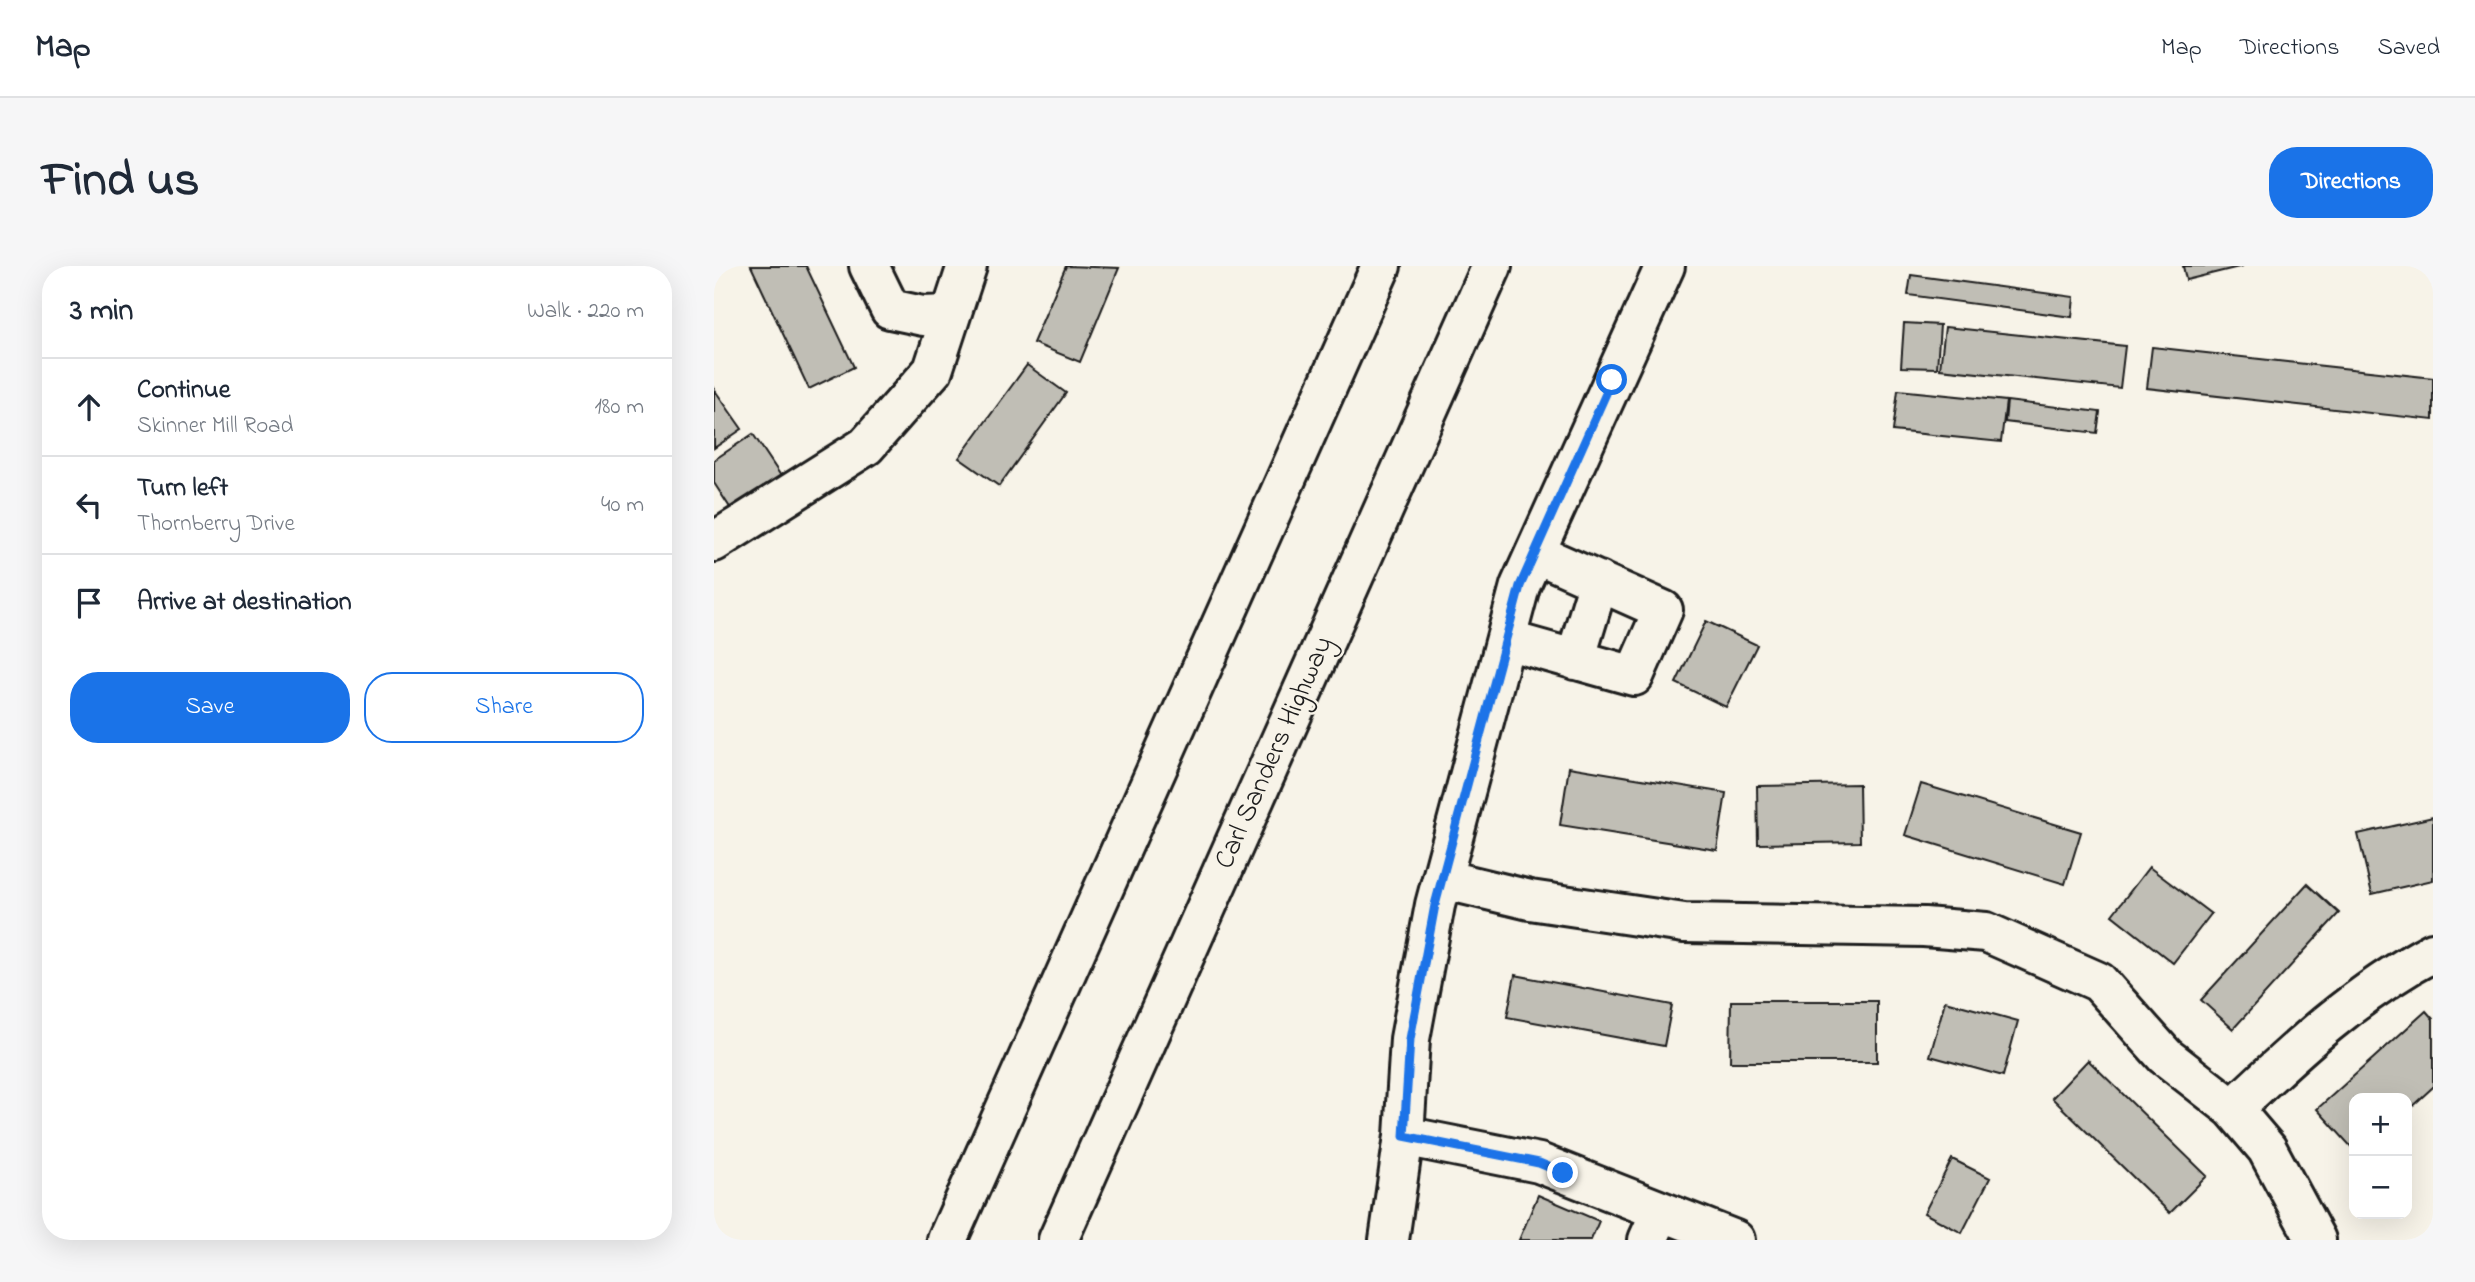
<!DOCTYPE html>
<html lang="en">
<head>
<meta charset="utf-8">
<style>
	body { margin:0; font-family:"Indie Flower",sans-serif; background:#f6f6f7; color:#1f2937 }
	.controls { position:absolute; right:21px; bottom:21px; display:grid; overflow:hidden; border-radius:14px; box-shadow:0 7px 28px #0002 }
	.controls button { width:63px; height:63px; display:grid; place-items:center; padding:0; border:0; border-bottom:2px solid #e0e1e3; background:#fff; color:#1f2937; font:35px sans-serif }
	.stop { position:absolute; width:21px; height:21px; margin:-16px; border:5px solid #1a73e8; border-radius:50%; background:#fff }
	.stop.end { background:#1a73e8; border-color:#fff; box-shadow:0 2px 7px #0008 }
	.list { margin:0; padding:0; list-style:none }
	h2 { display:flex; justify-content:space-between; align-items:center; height:91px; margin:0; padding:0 28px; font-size:30px }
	h2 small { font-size:23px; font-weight:400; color:#747a83 }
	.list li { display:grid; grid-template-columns:46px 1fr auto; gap:21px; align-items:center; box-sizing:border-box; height:98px; padding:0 28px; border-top:2px solid #e0e1e3 }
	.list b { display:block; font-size:26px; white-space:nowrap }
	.list p { margin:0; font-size:23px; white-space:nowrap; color:#747a83 }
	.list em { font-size:23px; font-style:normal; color:#747a83 }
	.actions { display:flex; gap:14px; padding:21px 28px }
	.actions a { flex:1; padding:16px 0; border:2px solid #1a73e8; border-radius:28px; text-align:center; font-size:24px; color:#1a73e8 }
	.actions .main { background:#1a73e8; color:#fff }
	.icon { flex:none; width:38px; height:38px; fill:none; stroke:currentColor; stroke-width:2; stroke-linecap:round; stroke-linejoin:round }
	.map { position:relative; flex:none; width:1719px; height:974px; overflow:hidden; border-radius:28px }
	header { display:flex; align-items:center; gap:42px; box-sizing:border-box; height:98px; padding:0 35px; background:#fff; border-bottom:2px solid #e0e1e3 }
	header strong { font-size:33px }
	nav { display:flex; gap:38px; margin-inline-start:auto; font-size:24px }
	.intro { display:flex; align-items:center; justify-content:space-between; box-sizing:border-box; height:168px; padding:0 42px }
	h1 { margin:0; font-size:49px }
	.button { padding:18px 32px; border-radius:28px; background:#1a73e8; color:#fff; font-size:24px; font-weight:700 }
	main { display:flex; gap:42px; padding:0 42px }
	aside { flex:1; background:#fff; border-radius:28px; box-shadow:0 7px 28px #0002 }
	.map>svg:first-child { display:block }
	.building { fill:#c0beb5; stroke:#1c1c1c; stroke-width:2 }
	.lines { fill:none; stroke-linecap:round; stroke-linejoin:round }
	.minor-casing { stroke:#1c1c1c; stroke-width:44 }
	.highway-casing { stroke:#1c1c1c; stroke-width:44 }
	.minor { stroke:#f7f3e8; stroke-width:38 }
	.highway { stroke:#f7f3e8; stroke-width:38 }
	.route { stroke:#1a73e8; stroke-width:9 }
	.labels { text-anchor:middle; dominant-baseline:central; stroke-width:5; stroke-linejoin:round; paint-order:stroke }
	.street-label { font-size:28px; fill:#1c1c1c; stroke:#f7f3e8 }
</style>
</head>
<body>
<header>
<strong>Map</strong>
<nav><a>Map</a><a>Directions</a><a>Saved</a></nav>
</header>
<div class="intro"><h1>Find us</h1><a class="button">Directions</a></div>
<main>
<aside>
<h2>3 min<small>Walk · 220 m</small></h2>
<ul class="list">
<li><svg class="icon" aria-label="ahead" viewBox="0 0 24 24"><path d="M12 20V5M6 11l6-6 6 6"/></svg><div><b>Continue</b><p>Skinner Mill Road</p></div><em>180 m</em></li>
<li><svg class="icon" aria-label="left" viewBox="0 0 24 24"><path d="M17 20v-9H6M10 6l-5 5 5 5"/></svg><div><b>Turn left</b><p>Thornberry Drive</p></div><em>40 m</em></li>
<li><svg class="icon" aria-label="arrive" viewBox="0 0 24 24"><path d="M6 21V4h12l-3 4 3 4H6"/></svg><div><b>Arrive at destination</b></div></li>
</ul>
<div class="actions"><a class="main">Save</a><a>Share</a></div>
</aside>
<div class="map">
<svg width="1719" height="974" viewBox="0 0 1719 974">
	<rect width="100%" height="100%" fill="#f7f3e8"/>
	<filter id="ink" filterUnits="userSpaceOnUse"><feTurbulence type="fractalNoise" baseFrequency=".0143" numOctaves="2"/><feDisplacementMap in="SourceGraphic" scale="14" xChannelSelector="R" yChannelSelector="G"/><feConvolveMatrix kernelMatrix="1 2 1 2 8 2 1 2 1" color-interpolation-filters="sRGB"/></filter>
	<g filter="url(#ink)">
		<path class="building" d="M37 0H92L140 101 95 123Z
			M352 0 405 2 366 96 319 77Z
			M1469 0H1529L1472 14Z
			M1197 9 1360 31 1358 51 1194 29Z
			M1190 57 1226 59 1223 102 1187 101Z
			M1231 61 1411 80 1406 122 1226 103Z
			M1438 81 1719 112V154L1433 122Z
			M313 99 352 127 285 220 245 192Z
			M0 123 28 163 0 182Z
			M1184 124 1292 135 1287 176 1179 165Z
			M1293 135 1386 146 1383 167 1291 156Z
			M39 168 67 210 17 243 0 217V194Z
			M992 355 1043 379 1012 441 962 417Z
			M855 501 1012 527 1003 584 846 559Z
			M1145 518 1146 576 1044 578 1043 520Z
			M1207 518 1367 566 1351 618 1191 569Z
			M1719 551V614L1658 628 1644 568Z
			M1435 601 1497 648 1459 697 1398 649Z
			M1593 618 1625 647 1519 763 1487 734Z
			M801 709 958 739 950 780 793 751Z
			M1017 735H1163V796H1016Z
			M1231 735 1304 755 1289 810 1216 790Z
			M1712 745 1719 753V821L1693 845V832H1640V884L1603 843Z
			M1374 794 1493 910 1456 947 1338 832Z
			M1238 893 1276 912 1248 967 1210 947Z
			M824 929 885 955 877 974H805Z"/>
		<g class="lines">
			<g class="minor-casing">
				<path id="minor" d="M155 0 176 43 209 50 235 49
					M0 276 152 180 219 104 253 0
					M792 374 920 410 949 344 821 287
					M861 394 885 315
					M728 613 816 634 970 657 1210 661 1272 666 1385 716 1451 790 1519 843 1553 883 1602 974
					M1519 843C1581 784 1643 726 1719 686
					M690 870 825 897 1021 974
					M675 974 690 870 696 773 721 639 806 320 951 0
					M934 974 947 945"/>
			</g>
			<g class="highway-casing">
				<path id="highway" d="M233 974 667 0
					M344 974 778 0"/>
			</g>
			<use href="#minor" class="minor"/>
			<use href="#highway" class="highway"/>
		</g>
	</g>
	<g class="lines" filter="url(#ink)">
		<path class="route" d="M849 907 825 897 690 870 696 773 721 639 806 320 898 114"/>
	</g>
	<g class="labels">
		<g class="street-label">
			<text transform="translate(561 487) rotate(-66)">Carl Sanders Highway</text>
		</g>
	</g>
</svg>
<div class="controls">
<button>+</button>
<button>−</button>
</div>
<div class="stop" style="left:898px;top:114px"></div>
<div class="stop end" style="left:849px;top:907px"></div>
</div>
</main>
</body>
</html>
